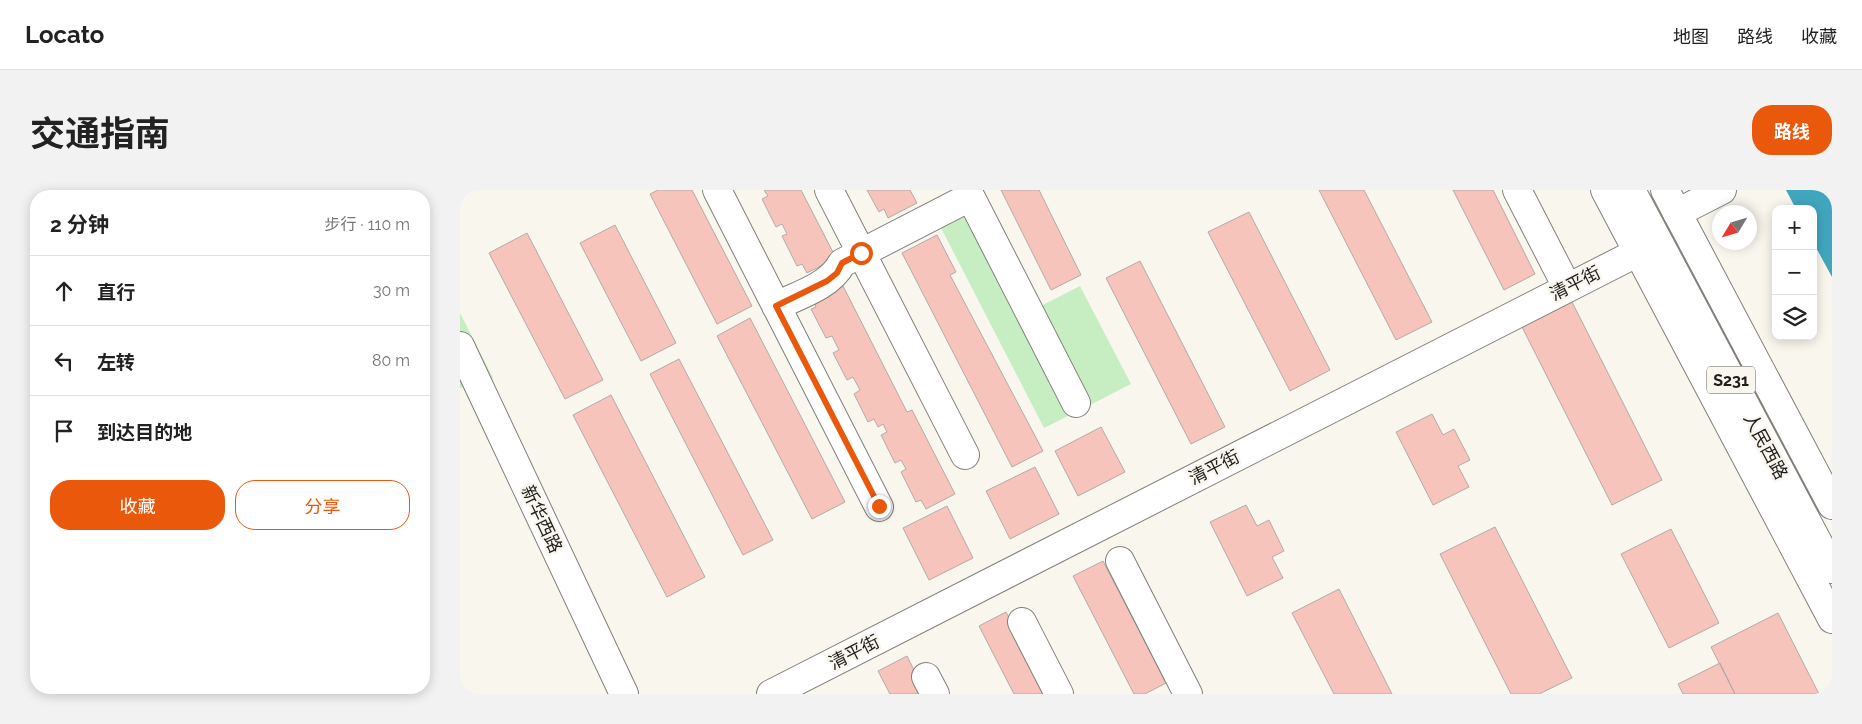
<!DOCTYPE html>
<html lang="zh">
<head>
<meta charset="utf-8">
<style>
	body { margin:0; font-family:Raleway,"Noto Sans SC",sans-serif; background:#f2f2f2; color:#222 }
	.controls { position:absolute; right:15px; top:15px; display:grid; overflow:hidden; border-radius:10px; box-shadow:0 2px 12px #0003 }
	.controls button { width:45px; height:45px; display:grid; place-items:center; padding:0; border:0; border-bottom:1px solid #e0e0e0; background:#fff; color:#222; font:25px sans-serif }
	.compass { position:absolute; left:1252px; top:15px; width:45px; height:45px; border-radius:50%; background:#fff; box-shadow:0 2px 12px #0003; rotate:232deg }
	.stop { position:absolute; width:15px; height:15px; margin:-11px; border:4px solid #ea580c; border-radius:50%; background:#fff }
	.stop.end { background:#ea580c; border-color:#fff; box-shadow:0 1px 5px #0008 }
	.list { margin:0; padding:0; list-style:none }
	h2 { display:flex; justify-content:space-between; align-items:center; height:65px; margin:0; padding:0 20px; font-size:21px }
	h2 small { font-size:16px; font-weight:400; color:#767676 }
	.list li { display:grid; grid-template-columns:32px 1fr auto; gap:15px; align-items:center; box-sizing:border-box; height:70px; padding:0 20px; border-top:1px solid #e0e0e0 }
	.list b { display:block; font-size:19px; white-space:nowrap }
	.list em { font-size:16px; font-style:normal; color:#767676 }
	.actions { display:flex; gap:10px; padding:15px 20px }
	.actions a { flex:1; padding:11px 0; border:1px solid #ea580c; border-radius:20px; text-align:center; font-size:18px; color:#ea580c }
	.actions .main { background:#ea580c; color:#fff }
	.icon { flex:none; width:28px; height:28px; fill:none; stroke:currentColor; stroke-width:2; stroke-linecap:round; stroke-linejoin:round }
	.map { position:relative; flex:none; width:1372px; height:504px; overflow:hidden; border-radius:20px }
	header { display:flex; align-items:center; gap:30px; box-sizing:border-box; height:70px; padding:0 25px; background:#fff; border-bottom:1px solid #e0e0e0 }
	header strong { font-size:24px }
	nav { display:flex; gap:28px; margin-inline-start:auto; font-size:18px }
	.intro { display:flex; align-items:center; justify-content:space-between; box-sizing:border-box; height:120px; padding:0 30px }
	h1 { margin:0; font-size:35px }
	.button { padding:12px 22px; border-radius:20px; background:#ea580c; color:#fff; font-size:18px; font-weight:700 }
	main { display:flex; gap:30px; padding:0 30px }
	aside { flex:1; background:#fff; border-radius:20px; box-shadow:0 2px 12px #0003 }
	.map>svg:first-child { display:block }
	.green { fill:#c6eec2 }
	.water { fill:#40a6be }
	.building { fill:#f6c4ba; stroke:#b4aaa8 }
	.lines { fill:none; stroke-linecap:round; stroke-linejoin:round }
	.minor-casing { stroke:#817f78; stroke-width:30 }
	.major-casing { stroke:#817f78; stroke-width:30 }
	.minor { stroke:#fff; stroke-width:28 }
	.major { stroke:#fff; stroke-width:28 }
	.route { stroke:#ea580c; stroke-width:6 }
	.labels { text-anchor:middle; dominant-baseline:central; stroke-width:5; stroke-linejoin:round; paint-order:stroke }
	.shield { fill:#f9f6ee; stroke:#605e5a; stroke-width:1 }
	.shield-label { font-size:16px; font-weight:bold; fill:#1e1d1a }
	.street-label { font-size:18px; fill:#1e1d1a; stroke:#f9f6ee }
</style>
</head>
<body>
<header>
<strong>Locato</strong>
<nav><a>地图</a><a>路线</a><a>收藏</a></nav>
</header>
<div class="intro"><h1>交通指南</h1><a class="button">路线</a></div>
<main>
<aside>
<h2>2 分钟<small>步行 · 110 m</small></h2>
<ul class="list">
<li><svg class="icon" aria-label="ahead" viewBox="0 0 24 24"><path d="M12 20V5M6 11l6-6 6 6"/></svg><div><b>直行</b></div><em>30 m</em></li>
<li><svg class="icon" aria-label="left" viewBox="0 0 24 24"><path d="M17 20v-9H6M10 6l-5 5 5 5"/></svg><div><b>左转</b></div><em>80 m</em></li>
<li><svg class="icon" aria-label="arrive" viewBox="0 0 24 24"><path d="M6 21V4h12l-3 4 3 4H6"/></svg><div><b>到达目的地</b></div></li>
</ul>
<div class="actions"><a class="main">收藏</a><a>分享</a></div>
</aside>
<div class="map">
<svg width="1372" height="504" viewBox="0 0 1372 504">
	<rect width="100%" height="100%" fill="#f9f6ee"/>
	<path class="green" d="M510 21 614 223 584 238 480 36Z
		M620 96 671 194 630 215 579 117Z
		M0 123 33 188 0 198Z"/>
	<path class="water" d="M1326 0H1368L1372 7V87L1353 52V19H1336Z"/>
	<path class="building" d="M198 0H232L292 116 257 134 190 4Z
		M304 0H341L376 68 347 83 342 74 337 76 322 46 327 44 322 34 316 37 302 9 308 6Z
		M407 0H450L457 13 428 28 424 19 419 22Z
		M541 0H579L621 85 591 100Z
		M859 0H904L972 132 936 150Z
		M993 0H1033L1075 84 1044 100Z
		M789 22 870 180 830 201 748 42Z
		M155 35 216 153 181 171 120 53Z
		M67 43 143 190 105 209 29 63Z
		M477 45 496 82 490 85 583 261 552 277 442 63Z
		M680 71 765 237 731 254 646 88Z
		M383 96 447 222 452 220 495 304 466 319 461 310 456 312 441 282 446 279 441 270 435 273 421 245 427 242 423 234 418 237 414 229 408 232 394 204 400 200 393 187 387 190 373 163 379 160 372 146 366 148 351 119 356 117 354 112Z
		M1112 112 1202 290 1152 315 1062 137Z
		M290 128 385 312 352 329 257 146Z
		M219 169 313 350 283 365 190 184Z
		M151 205 245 387 207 407 113 225Z
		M972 224 983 245 994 239 1010 270 998 276 1009 297 973 315 936 242Z
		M641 237 665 282 618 306 595 261Z
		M575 277 599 324 550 349 526 301Z
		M786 315 797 336 809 330 824 361 812 367 823 388 787 406 750 332Z
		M487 316 513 368 469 390 443 338Z
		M1035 337 1112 488 1079 504H1051L980 364Z
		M1211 339 1259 433 1209 458 1161 364Z
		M643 371 706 493 685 504H674L613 386Z
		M879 399 932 504H874L832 423Z
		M546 422 588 504H554L519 436Z
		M1318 423 1359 504H1275L1251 457Z
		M447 466 466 504H430L418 481Z
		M1260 473 1275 504H1223L1218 494Z"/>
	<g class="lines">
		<g class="minor-casing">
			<path id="minor" d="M257 0 419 317
				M369 0 505 265
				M507 0 616 213
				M1057 0 1107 97
				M1145 0 1372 429
				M1217 23 1262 0
				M316 116C339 105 370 96 382 73L510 7
				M0 156 164 504
				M660 371 728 504
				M562 432 599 504
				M466 487 475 504
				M311 504 1198 52"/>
		</g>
		<g class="major-casing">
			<path id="major" d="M1171 0 1372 379
				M1205 0 1372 315"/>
		</g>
		<use href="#minor" class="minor"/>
		<use href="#major" class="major"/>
	</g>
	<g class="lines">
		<path class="route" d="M401 63 382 73 377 83 367 91 316 116 419 316"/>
	</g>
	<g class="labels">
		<rect class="shield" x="1247" y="176.5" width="48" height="27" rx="4"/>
		<g class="shield-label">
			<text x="1271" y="190">S231</text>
		</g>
		<g class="street-label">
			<text transform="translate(1115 93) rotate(-27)">清平街</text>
			<text transform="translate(1306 256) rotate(62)">人民西路</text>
			<text transform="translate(754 277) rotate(-27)">清平街</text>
			<text transform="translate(82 329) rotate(65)">新华西路</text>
			<text transform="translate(394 462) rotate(-27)">清平街</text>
		</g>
	</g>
</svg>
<div class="controls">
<button>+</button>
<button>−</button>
<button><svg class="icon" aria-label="layers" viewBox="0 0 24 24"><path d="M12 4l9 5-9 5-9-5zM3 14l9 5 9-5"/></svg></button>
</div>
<svg class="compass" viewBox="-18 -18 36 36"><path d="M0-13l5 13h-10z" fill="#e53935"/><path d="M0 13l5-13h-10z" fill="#767676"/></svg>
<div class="stop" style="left:401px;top:63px"></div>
<div class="stop end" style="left:419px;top:316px"></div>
</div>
</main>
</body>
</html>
